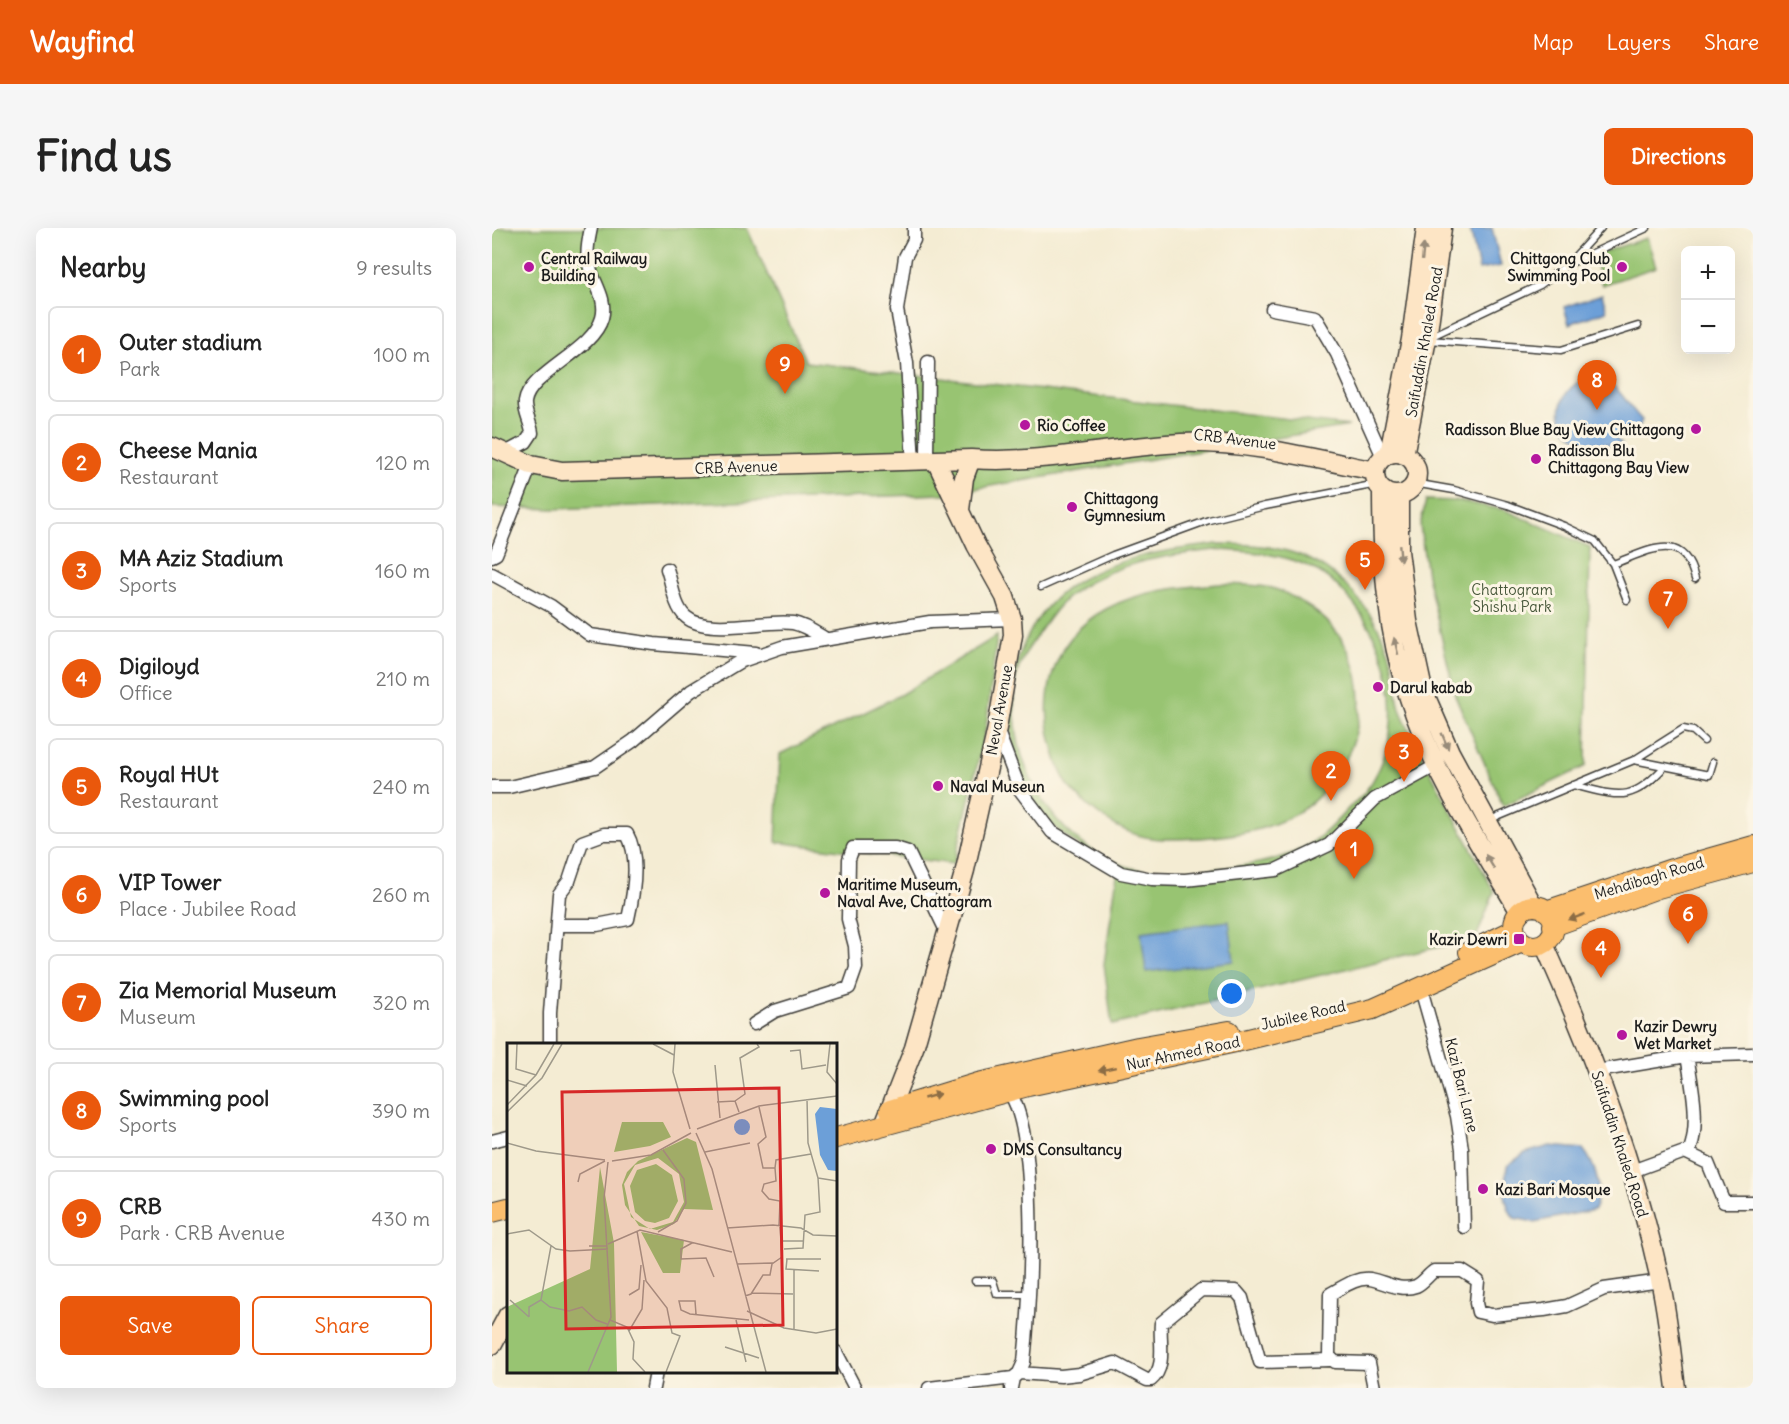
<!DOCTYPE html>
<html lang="en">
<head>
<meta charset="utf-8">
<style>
	body { margin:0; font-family:Delius,sans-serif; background:#f6f6f6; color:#222 }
	.controls { position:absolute; right:18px; top:18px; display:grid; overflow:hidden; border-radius:9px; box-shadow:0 6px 24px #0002 }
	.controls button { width:54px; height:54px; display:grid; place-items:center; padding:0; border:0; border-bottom:2px solid #e0e0e0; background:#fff; color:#222; font:30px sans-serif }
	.you { position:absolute; left:740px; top:766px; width:21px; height:21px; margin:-15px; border:4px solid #fff; border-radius:50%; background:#1a73e8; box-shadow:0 0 0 9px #1a73e833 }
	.badge { display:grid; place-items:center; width:39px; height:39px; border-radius:50%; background:#ea580c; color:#fff; font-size:20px; font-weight:700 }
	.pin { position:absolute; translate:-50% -50px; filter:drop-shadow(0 2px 3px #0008) }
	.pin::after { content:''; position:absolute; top:32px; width:21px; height:18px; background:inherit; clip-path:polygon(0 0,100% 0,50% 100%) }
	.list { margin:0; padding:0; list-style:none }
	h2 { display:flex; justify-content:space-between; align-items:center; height:78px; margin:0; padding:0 24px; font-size:26px }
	h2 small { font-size:20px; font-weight:400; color:#767676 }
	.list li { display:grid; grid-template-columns:39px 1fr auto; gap:18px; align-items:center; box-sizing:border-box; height:96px; margin:0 12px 12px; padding:0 12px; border:2px solid #e0e0e0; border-radius:9px }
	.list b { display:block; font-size:22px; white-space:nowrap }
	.list p { margin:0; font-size:20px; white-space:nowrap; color:#767676 }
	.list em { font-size:20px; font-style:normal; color:#767676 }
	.actions { display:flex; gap:12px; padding:18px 24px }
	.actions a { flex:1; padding:14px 0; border:2px solid #ea580c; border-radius:9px; text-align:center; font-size:21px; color:#ea580c }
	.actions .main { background:#ea580c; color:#fff }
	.map { position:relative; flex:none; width:1261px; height:1160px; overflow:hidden; border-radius:9px }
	header { display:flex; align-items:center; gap:36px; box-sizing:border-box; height:84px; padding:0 30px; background:#ea580c; color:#fff }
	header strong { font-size:28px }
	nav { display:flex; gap:33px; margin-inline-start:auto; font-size:21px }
	.intro { display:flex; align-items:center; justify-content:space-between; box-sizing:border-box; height:144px; padding:0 36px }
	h1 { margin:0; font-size:42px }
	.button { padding:15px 27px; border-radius:9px; background:#ea580c; color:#fff; font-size:21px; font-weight:700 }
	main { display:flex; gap:36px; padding:0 36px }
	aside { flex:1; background:#fff; border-radius:9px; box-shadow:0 6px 24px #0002 }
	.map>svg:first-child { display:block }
	.green { fill:#98c472; stroke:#5a7047; stroke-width:1.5; fill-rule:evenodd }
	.water { fill:#6c9fd8; stroke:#445e7a; stroke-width:1.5 }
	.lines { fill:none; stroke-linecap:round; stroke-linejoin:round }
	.service-casing { stroke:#3c3b37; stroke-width:9 }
	.minor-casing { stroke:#3c3b37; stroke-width:15 }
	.secondary-casing { stroke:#3c3b37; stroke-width:21 }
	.primary-casing { stroke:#3c3b37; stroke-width:22 }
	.service { stroke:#fff; stroke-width:6 }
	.minor { stroke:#fff; stroke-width:12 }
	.secondary { stroke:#fde5c5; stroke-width:18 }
	.primary { stroke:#fbbe6e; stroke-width:20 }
	.oneway { fill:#988b79 }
	.oneway2 { fill:#8c6d45 }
	.poi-dot { fill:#b5179e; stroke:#fcf5e5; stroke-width:2 }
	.labels { text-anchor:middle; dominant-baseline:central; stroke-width:6; stroke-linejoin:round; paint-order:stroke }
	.poi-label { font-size:15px; font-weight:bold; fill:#1c1c1c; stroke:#fcf5e5; text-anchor:start }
	.street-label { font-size:15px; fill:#1c1c1c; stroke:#fcf5e5 }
	.park-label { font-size:15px; fill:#47573a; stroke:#fcf5e5 }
	.inset-road { fill:none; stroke:#9e998a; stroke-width:1.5 }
	.view { fill:#d62828; fill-opacity:0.15; stroke:#d62828; stroke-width:3 }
	.inset-edge { fill:none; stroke:#1c1c1c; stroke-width:3 }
</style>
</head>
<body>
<header>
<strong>Wayfind</strong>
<nav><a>Map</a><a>Layers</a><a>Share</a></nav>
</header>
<div class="intro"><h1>Find us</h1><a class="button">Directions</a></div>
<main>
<aside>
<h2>Nearby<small>9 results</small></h2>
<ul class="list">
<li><span class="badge">1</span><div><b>Outer stadium</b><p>Park</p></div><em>100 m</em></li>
<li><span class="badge">2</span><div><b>Cheese Mania</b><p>Restaurant</p></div><em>120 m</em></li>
<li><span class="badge">3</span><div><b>MA Aziz Stadium</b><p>Sports</p></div><em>160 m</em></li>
<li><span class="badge">4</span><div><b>Digiloyd</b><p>Office</p></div><em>210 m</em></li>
<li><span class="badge">5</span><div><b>Royal HUt</b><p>Restaurant</p></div><em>240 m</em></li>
<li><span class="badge">6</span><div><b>VIP Tower</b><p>Place · Jubilee Road</p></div><em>260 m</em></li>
<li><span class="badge">7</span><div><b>Zia Memorial Museum</b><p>Museum</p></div><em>320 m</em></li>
<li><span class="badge">8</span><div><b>Swimming pool</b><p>Sports</p></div><em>390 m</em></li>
<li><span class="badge">9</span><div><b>CRB</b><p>Park · CRB Avenue</p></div><em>430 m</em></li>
</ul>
<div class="actions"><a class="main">Save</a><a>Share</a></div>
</aside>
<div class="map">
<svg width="1261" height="1160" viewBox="0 0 1261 1160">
	<rect width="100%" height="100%" fill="#fcf5e5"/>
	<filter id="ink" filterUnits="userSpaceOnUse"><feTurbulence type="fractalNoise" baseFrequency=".0167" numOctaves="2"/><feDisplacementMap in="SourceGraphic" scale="12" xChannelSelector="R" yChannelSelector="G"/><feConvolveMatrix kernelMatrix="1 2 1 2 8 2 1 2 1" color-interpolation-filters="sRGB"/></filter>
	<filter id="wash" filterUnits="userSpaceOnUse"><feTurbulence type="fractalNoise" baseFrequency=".008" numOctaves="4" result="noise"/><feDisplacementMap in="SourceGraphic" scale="24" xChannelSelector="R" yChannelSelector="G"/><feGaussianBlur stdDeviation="1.35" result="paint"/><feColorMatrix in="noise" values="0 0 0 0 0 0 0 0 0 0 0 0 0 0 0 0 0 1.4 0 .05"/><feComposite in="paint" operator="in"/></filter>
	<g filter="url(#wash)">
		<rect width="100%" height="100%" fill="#f4ecd3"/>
		<path class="green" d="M0 0H255L314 134 857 198 451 266 61 281 0 279Z
			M1155 10 1164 39 1110 57 1101 27Z
			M934 272 968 273 1013 282 1098 319 1094 538 1011 578 963 467 935 347 928 298Z
			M726 316C752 316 777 317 802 325 848 340 887 387 900 433 905 450 903 471 910 486 938 547 972 605 1002 664L984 710 620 797 612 736 626 640C599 625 568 609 549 584 498 515 509 400 586 353 629 327 677 322 726 316ZM723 322C757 323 789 325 820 340 843 352 862 374 875 395 905 446 911 515 873 564 867 571 859 577 853 584 841 597 827 612 811 620 783 635 750 638 719 641 701 643 680 646 663 644 584 637 526 562 523 487 523 478 521 468 522 459 525 436 538 417 551 399 562 383 573 369 589 359 632 332 674 328 723 322Z
			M729 356C746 357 763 356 780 360 791 363 803 370 812 376 902 429 876 559 785 595 751 609 708 611 672 611 647 611 624 600 605 585 596 578 586 569 578 560 570 549 565 536 562 523 545 469 561 409 614 381 649 362 690 359 729 356Z
			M505 408 494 499 462 636 284 614 288 526 408 467Z"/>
		<path class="water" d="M978 0H1000L1009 38 987 42Z
			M1110 66 1115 83 1077 96 1072 79Z
			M1100 149C1126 152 1133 175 1150 192L1145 204 1122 208 1130 217C1117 216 1100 217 1088 212 1054 196 1068 155 1100 149Z
			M737 693 742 733 654 744 649 704Z
			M1058 918 1091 921C1104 937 1111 962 1102 982L1042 994 1022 990C1010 973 1012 958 1015 938L1033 925Z"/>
	</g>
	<g filter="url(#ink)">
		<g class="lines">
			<g class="service-casing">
				<path id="service" d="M1079 35 1155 0
					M940 108 1048 57 1076 36 1109 0
					M937 112 1069 122 1146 98
					M922 255 962 262 1016 277 1072 298 1103 313 1121 336C1155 324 1191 300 1203 351
					M1121 336 1135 372
					M549 359 621 327 717 292 773 278 885 256
					M1142 532 1217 547 1221 534
					M1081 557C1127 568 1139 576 1173 538
					M998 592 1142 532 1191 501 1201 503 1212 513
					M483 1053H501L505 1066H536"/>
			</g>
			<g class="minor-casing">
				<path id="minor" d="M780 81 823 89 845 126 891 229
					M11 226 34 214 40 205C39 195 32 184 33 174 37 145 101 123 110 90 116 69 99 52 96 32 94 22 97 10 99 0
					M435 230 436 134
					M421 234 415 135 405 82 413 29 422 12V0
					M0 328 4 326 39 237
					M175 341C180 355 182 379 194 389 216 408 273 391 301 395 312 397 324 405 334 411
					M0 346 59 378 98 407 162 416 264 425
					M505 501 528 562 560 604 629 645 660 651 693 652 784 642 837 617 883 571 945 537
					M0 559H17L103 539 141 513 199 463 247 434 290 419 438 394 520 391
					M929 761 965 888 970 921 972 999
					M262 796 283 783 357 760 364 740 363 718 356 691 357 631 361 620H403L416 624 456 707
					M58 816V785L67 666 77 653 90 614 112 606H135C148 629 142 665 136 691L105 697H65
					M1105 843 1195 828 1261 826
					M517 864C548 907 538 1077 532 1134L527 1145 521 1150 519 1160
					M0 913 16 909
					M1195 925 1216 935 1232 974H1261
					M1140 943 1198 922C1208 894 1200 857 1195 828
					M344 1124 363 1160
					M527 1145 569 1148 587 1146 623 1135 655 1152H659C675 1139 667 1113 669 1095L709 1062 744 1063 750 1070 768 1134 838 1132
					M161 1160 164 1144
					M437 1160 521 1150
					M882 1160 877 1135 843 1134 837 1128 838 1066C850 1060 864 1049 878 1051 893 1054 908 1064 924 1058 931 1055 936 1047 942 1043H970L986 1053 984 1075 986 1084 1000 1087 1052 1082 1075 1078 1112 1061 1169 1053"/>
			</g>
			<g class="secondary-casing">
				<path id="secondary" d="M0 219 39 237 70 243 479 231C550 236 619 219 689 215 754 213 820 230 883 243
					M883 246a21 21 0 1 1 42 0a21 21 0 1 1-42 0Z
					M897 226 919 111 934 0
					M912 227 935 111 950 0
					M890 262C890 332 894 403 917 470 942 546 987 616 1028 684
					M907 267V323L916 393 931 462 958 524 1042 679
					M468 282 472 250 479 231
					M1052 716C1100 823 1143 936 1168 1052 1176 1087 1179 1124 1184 1160
					M393 894 422 820 473 642 505 500 521 407 520 391 513 369 484 317 444 233
					M0 1117 16 1087"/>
			</g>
			<g class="primary-casing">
				<path id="primary" d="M1022 698a20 20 0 1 1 40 0a20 20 0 1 1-40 0Z
					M1054 683 1180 641 1261 618
					M1061 698 1166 660 1261 634
					M977 724 1022 702
					M398 882 486 855 646 819 737 803
					M344 910 536 858 744 814 881 781 1030 714
					M0 984 16 980"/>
			</g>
			<use href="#service" class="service"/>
			<use href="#minor" class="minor"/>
			<use href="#secondary" class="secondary"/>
			<use href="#primary" class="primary"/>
		</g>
		<defs><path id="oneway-solid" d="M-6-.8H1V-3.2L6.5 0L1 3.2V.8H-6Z" transform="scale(1.5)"/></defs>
		<g class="oneway">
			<use href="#oneway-solid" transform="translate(931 24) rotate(-84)"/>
			<use href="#oneway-solid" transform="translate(908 325) rotate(85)"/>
			<use href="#oneway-solid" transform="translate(904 418) rotate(-104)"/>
			<use href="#oneway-solid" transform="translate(953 513) rotate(67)"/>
			<use href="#oneway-solid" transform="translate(998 634) rotate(-121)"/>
		</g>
		<g class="oneway2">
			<use href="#oneway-solid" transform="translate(1085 689) rotate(160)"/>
			<use href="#oneway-solid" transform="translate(615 841) rotate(168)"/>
			<use href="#oneway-solid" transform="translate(440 868) rotate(-16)"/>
		</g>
	</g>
	<g class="poi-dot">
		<circle cx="37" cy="39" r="6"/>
		<circle cx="1130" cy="39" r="6"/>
		<circle cx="533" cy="197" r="6"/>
		<circle cx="1204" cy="201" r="6"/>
		<circle cx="1044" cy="231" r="6"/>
		<circle cx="580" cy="279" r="6"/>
		<circle cx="886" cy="459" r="6"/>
		<circle cx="446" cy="558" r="6"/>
		<circle cx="333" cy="665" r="6"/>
		<rect x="1021" y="705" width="12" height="12" rx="3"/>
		<circle cx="1130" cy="807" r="6"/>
		<circle cx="499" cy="921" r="6"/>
		<circle cx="991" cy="961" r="6"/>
	</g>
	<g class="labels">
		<g class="poi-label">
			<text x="49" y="30">Central Railway<tspan x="49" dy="17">Building</tspan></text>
			<text x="1118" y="30" text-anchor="end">Chittgong Club<tspan x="1118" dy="17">Swimming Pool</tspan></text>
			<text x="545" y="197">Rio Coffee</text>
			<text x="1192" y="201" text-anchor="end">Radisson Blue Bay View Chittagong</text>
			<text x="1056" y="222">Radisson Blu<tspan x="1056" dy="17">Chittagong Bay View</tspan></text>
			<text x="592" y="270">Chittagong<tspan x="592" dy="17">Gymnesium</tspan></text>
			<text x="898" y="459">Darul kabab</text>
			<text x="458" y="558">Naval Museun</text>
			<text x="345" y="656">Maritime Museum,<tspan x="345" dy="17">Naval Ave, Chattogram</tspan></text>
			<text x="1015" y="711" text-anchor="end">Kazir Dewri</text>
			<text x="1142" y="798">Kazir Dewry<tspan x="1142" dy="17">Wet Market</tspan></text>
			<text x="511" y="921">DMS Consultancy</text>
			<text x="1003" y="961">Kazi Bari Mosque</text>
		</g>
		<g class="street-label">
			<text transform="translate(932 114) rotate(-80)">Saifuddin Khaled Road</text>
			<text transform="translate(743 211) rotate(7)">CRB Avenue</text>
			<text transform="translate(244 239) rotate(-2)">CRB Avenue</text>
			<text transform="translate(507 482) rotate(-80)">Neval Avenue</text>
			<text transform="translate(1157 650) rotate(-17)">Mehdibagh Road</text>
			<text transform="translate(811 787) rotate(-13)">Jubilee Road</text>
			<text transform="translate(691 825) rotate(-12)">Nur Ahmed Road</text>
			<text transform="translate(970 857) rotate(76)">Kazi Bari Lane</text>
			<text transform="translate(1128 916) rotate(72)">Saifuddin Khaled Road</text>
		</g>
		<g class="park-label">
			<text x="1020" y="361">Chattogram<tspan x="1020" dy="17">Shishu Park</tspan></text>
		</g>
	</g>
	<g transform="translate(15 815)">
		<rect width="330" height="330" fill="#f4ecd3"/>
		<path d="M115 79H156L164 94 143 103 107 109ZM180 95 189 99 206 167 177 166 167 181 150 187 132 183 118 162 115 142 120 129 131 118ZM151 115 172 131 177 159 166 179 143 186 124 174 117 141 128 122ZM149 121 165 132 171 158 162 175 148 180 138 178 128 169 123 143 130 127ZM93 124 107 200 110 329H0V264L83 226ZM134 189 177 197 173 230H156Z" fill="#98c472" fill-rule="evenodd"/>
		<path d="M313 64 330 66V128L321 127 313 112 308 71ZM227 84a8 8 0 1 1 16 0a8 8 0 1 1-16 0Z" fill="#6c9fd8"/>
		<path class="inset-road" d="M10 1 9 26 29 32M146 1 167 12M168 1 166 29 183 86M323 1 320 29 330 41M283 8 293 7 295 26 319 22M208 22 213 75M0 37 20 43M228 58 238 51 233 15 252 4 250 1M210 59 228 58 232 69M0 62 29 32 47 1M252 64 259 94 251 101 256 125H268L269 117 304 111M0 69 35 35 55 1M190 86 252 63 330 53M189 90 205 126 259 329M0 100 29 108 98 117M198 109 243 100M105 118 144 112 184 90M268 125 269 138 257 141 255 148 262 156 273 158 272 183M311 135 330 138M71 139 73 131 98 118M220 185 266 182 294 185 306 192 330 193M130 188 139 238 160 265 165 290 173 293 159 329M151 189 170 178 179 160 177 136 156 107M0 191 22 187 49 206 63 208 101 206M274 198H296M185 200 174 206V216L199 215 207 234M101 201 133 187 225 209M82 203H100M277 206 296 205 298 172 313 169 311 135 301 100 300 56M279 216H314M280 216 279 226 312 228M230 221 266 220M287 227V287M245 250 286 251M122 252 132 246 134 222M238 253 244 251 256 232H263L265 221 275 214 273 184M3 257 22 274M34 257 43 264 62 268 75 264 89 277 100 281M240 268 277 285 309 290 330 286M189 271 188 258H172L174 267 183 271 242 277M22 274V264L34 257 44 203M103 277 120 284 127 299 126 316 138 329M229 277 239 319M122 288 135 266 137 237M218 304 252 315M81 329 104 274 97 155 101 119"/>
		<path class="view" d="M272 45 276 282 59 286 55 49Z"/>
		<rect width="330" height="330" class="inset-edge"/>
	</g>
</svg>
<div class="controls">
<button>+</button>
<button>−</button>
</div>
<div class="you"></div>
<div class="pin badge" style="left:862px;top:651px">1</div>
<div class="pin badge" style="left:839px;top:573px">2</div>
<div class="pin badge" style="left:912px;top:554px">3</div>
<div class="pin badge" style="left:1109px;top:750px">4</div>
<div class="pin badge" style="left:873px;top:362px">5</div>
<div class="pin badge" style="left:1196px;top:716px">6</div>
<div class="pin badge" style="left:1176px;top:401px">7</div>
<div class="pin badge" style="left:1105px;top:182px">8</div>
<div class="pin badge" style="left:293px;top:166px">9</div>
</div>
</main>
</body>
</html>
